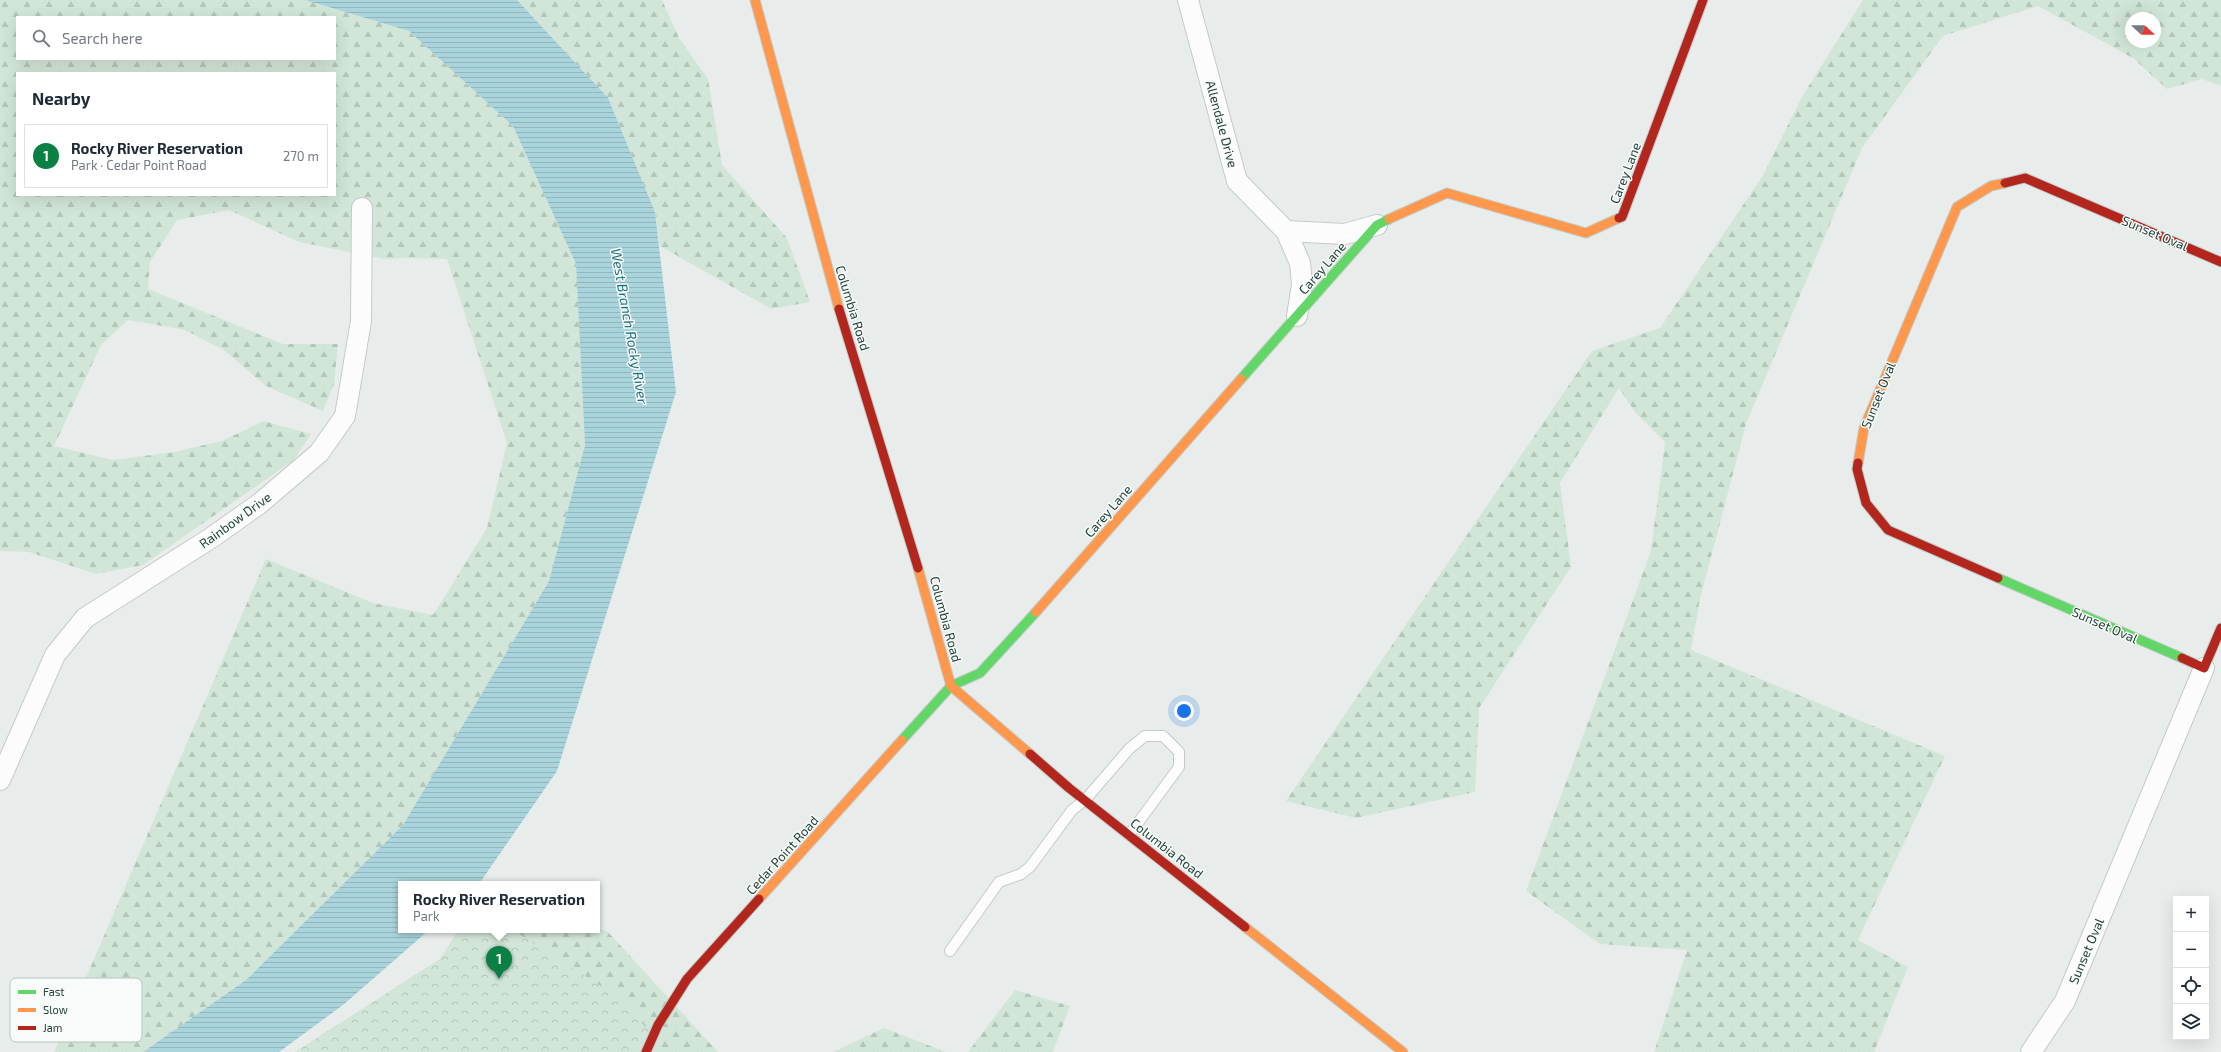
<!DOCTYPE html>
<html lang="en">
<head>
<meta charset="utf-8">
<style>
	body { margin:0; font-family:"Exo 2",sans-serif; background:#f6f6f7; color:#1f2937 }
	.controls { position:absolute; right:12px; bottom:12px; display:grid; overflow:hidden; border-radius:0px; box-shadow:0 4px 16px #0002 }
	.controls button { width:36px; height:36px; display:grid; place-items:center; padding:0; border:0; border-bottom:1px solid #e0e1e3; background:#fff; color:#1f2937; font:20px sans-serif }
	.compass { position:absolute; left:2125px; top:12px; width:36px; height:36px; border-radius:50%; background:#fff; box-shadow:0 4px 16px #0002; rotate:112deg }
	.you { position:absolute; left:1184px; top:711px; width:14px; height:14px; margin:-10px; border:3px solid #fff; border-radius:50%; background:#1a73e8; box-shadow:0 0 0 6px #1a73e833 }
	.badge { display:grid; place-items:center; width:26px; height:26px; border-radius:50%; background:#0b8043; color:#fff; font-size:13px; font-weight:700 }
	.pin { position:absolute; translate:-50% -33px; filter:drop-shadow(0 1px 2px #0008) }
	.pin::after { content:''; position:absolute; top:21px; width:14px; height:12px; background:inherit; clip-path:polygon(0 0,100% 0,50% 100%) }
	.popup { position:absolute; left:398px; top:881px; width:202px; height:52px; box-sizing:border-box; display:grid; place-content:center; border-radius:0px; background:#fff; filter:drop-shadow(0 1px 3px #0005); font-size:13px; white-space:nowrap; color:#747a83 }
	.popup b { font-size:15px; color:#1f2937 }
	.popup::after { content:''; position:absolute; left:50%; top:100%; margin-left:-8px; border:8px solid transparent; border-top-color:#fff }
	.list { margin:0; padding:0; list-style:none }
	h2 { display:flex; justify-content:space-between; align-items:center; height:52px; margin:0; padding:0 16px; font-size:17px }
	h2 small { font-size:13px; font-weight:400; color:#747a83 }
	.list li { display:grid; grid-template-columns:26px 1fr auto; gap:12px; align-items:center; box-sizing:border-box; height:64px; margin:0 8px 8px; padding:0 8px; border:1px solid #e0e1e3; border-radius:0px }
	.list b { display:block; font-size:15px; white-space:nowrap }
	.list p { margin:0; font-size:13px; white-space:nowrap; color:#747a83 }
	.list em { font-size:13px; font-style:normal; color:#747a83 }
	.icon { flex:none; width:22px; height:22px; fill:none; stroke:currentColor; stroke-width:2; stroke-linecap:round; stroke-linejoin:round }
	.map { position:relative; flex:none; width:2221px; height:1052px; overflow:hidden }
	.search { position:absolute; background:#fff; box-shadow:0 4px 16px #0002; left:16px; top:16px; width:320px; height:44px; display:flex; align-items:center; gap:10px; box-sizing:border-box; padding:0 14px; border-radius:0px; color:#747a83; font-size:15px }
	.panel { position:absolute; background:#fff; box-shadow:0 4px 16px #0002; left:16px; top:72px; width:320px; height:124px; border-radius:0px }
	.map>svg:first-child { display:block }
	.forest { fill:url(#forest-firs); fill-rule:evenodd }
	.park { fill:url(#park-crowns) }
	.water { fill:url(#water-rules) }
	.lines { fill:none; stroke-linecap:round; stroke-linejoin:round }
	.lane-casing { stroke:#c5cac8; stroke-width:12 }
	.street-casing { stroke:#c5cac8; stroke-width:22 }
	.fast-casing { stroke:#c3cbc8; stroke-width:11 }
	.slow-casing { stroke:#c3cbc8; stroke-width:11 }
	.jam-casing { stroke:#c3cbc8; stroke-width:11 }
	.lane { stroke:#fcfcfc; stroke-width:10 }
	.street { stroke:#fcfcfc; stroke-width:20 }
	.fast { stroke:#63d668; stroke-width:9 }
	.slow { stroke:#ff974d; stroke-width:9 }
	.jam { stroke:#b3261e; stroke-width:9 }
	.labels { text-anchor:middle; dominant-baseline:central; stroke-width:3; stroke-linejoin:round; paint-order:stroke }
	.street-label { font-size:13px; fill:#24423a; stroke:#f7fbf9 }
	.water-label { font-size:14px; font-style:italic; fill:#1c6f80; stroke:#f7fbf9 }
	.key { fill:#f7fbf9; stroke:#b8c4c0; stroke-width:1 }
	.key-label { font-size:11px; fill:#24423a }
</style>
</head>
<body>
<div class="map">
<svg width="2221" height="1052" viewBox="0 0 2221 1052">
	<defs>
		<pattern id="forest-firs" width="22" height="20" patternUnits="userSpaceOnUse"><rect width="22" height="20" fill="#d1e6d8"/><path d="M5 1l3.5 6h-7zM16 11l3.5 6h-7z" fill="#b3c6ba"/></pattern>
		<pattern id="park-crowns" width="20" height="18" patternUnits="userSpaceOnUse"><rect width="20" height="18" fill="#d1e6d8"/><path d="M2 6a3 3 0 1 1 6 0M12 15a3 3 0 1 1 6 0" fill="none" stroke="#b3c6ba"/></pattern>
		<pattern id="water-rules" width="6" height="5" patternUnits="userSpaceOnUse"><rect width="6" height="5" fill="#a9d4db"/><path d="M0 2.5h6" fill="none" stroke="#91b7bd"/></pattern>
	</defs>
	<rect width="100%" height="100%" fill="#e8edeb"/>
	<path class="forest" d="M0 0H305L409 31 513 126 576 264 585 445 549 581 403 825 246 980 143 1052H54L266 559 373 603 433 615 487 528 507 443 447 259 408 258 384 259 299 242 229 210 177 220 150 262 148 289 283 344H338L334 384 323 411 266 386 224 350 185 330 128 320 101 345 54 446 113 460 174 452 222 441 263 421 311 434 294 460 143 565 96 574 29 552 0 551ZM17 17H335V59H17ZM17 73H335V195H17Z
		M517 0H662L679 38 708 79 722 165 787 238 810 302 771 309 660 246 655 212 608 99Z
		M1863 0H2221V86L2202 79 2167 89 2133 58 2038 6 1943 36 1862 148 1746 424 1700 599 1691 650 1945 756 1858 940 1908 967 1874 1052H1654L1687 950 1600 944 1526 891 1651 551 1665 442 1635 412 1619 388 1560 483 1571 567 1479 708 1475 792 1356 818 1286 801 1592 351 1660 328 1762 177 1803 95ZM2131 18H2155V42H2131Z
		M597 928 608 932 718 1052H295L440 959 459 930H597Z
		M1015 990 1070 1006 1053 1052H968Z
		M884 1028 946 1052H833Z"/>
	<path class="park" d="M459 930H513L621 999 649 1031 644 1052H295L440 959Z"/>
	<path class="water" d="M305 0H517L608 98 655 212 676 392 557 771 479 884H401V930H429L343 1005 279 1052H143L246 980 403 825 549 581 585 445 576 264 513 126 409 31Z"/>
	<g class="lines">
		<g class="lane-casing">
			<path id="lane" d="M950 951 999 882 1021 874 1030 867 1072 810 1085 800 1130 748 1145 736H1163L1179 752V767L1129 835"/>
		</g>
		<g class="street-casing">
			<path id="street" d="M1188 0 1237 181 1286 231 1300 263 1302 285 1297 316
				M1286 231 1345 234 1377 225
				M0 780 55 655 85 618 211 538 259 504 319 453 345 416 361 321 362 208
				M2031 1052 2065 1001 2204 668"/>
		</g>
		<g class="fast-casing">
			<path id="fast" d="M1241 379 1377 225 1389 219
				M1998 578 2182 658
				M902 740 951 686 980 673 1036 612"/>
		</g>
		<g class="slow-casing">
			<path id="slow" d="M755 0 839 309
				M1389 219 1447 193 1586 233 1619 218
				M1858 463 1864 428 1957 207 1991 186 2005 183
				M918 568 951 686 1030 754
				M1036 612 1241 379
				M759 899 902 740
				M1245 927 1403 1052"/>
		</g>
		<g class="jam-casing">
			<path id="jam" d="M2005 183 2025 178 2221 262
				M1619 218 1622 217 1703 0
				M839 309 918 568
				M1858 463 1857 469 1866 503 1888 530 1998 578
				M2182 658 2204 668 2221 628
				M1030 754 1069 788 1245 927
				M646 1052 658 1025 687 979 759 899"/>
		</g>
		<use href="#lane" class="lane"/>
		<use href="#street" class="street"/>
		<use href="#fast" class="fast"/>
		<use href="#slow" class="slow"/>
		<use href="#jam" class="jam"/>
	</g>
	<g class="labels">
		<g class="street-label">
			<text transform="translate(1222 124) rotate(75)">Allendale Drive</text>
			<text transform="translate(1625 173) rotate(-69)">Carey Lane</text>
			<text transform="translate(2155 233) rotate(23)">Sunset Oval</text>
			<text transform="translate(1322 268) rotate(-49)">Carey Lane</text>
			<text transform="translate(853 308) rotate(73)">Columbia Road</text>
			<text transform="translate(1878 395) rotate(-68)">Sunset Oval</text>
			<text transform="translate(1108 511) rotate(-49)">Carey Lane</text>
			<text transform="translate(235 520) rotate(-36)">Rainbow Drive</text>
			<text transform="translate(946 619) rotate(75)">Columbia Road</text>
			<text transform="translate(2105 625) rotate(24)">Sunset Oval</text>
			<text transform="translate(1167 848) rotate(38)">Columbia Road</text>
			<text transform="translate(782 855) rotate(-48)">Cedar Point Road</text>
			<text transform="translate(2086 951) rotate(-67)">Sunset Oval</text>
		</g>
		<g class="water-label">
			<text transform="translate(630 326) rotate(80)">West Branch Rocky River</text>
		</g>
	</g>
	<rect x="10" y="978" width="132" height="64" rx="6" class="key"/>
	<rect x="18" y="990" width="18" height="4" fill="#63d668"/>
	<rect x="18" y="1008" width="18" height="4" fill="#ff974d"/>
	<rect x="18" y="1026" width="18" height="4" fill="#b3261e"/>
	<g class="key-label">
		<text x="43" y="996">Fast</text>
		<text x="43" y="1014">Slow</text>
		<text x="43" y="1032">Jam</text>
	</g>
</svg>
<div class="controls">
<button>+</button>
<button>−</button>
<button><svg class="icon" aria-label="locate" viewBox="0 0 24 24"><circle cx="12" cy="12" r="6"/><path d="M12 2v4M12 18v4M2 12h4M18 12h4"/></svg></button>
<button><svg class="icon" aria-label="layers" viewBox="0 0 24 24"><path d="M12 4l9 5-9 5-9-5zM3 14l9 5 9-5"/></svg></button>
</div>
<svg class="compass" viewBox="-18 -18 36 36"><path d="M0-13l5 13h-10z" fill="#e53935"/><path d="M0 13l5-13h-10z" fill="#747a83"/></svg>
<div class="you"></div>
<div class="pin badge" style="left:499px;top:979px">1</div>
<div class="popup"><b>Rocky River Reservation</b>Park</div>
<div class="search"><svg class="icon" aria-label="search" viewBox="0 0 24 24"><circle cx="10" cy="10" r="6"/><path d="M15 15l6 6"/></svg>Search here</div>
<section class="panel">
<h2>Nearby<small></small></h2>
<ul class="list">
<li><span class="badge">1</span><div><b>Rocky River Reservation</b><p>Park · Cedar Point Road</p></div><em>270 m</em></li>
</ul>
</section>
</div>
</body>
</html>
